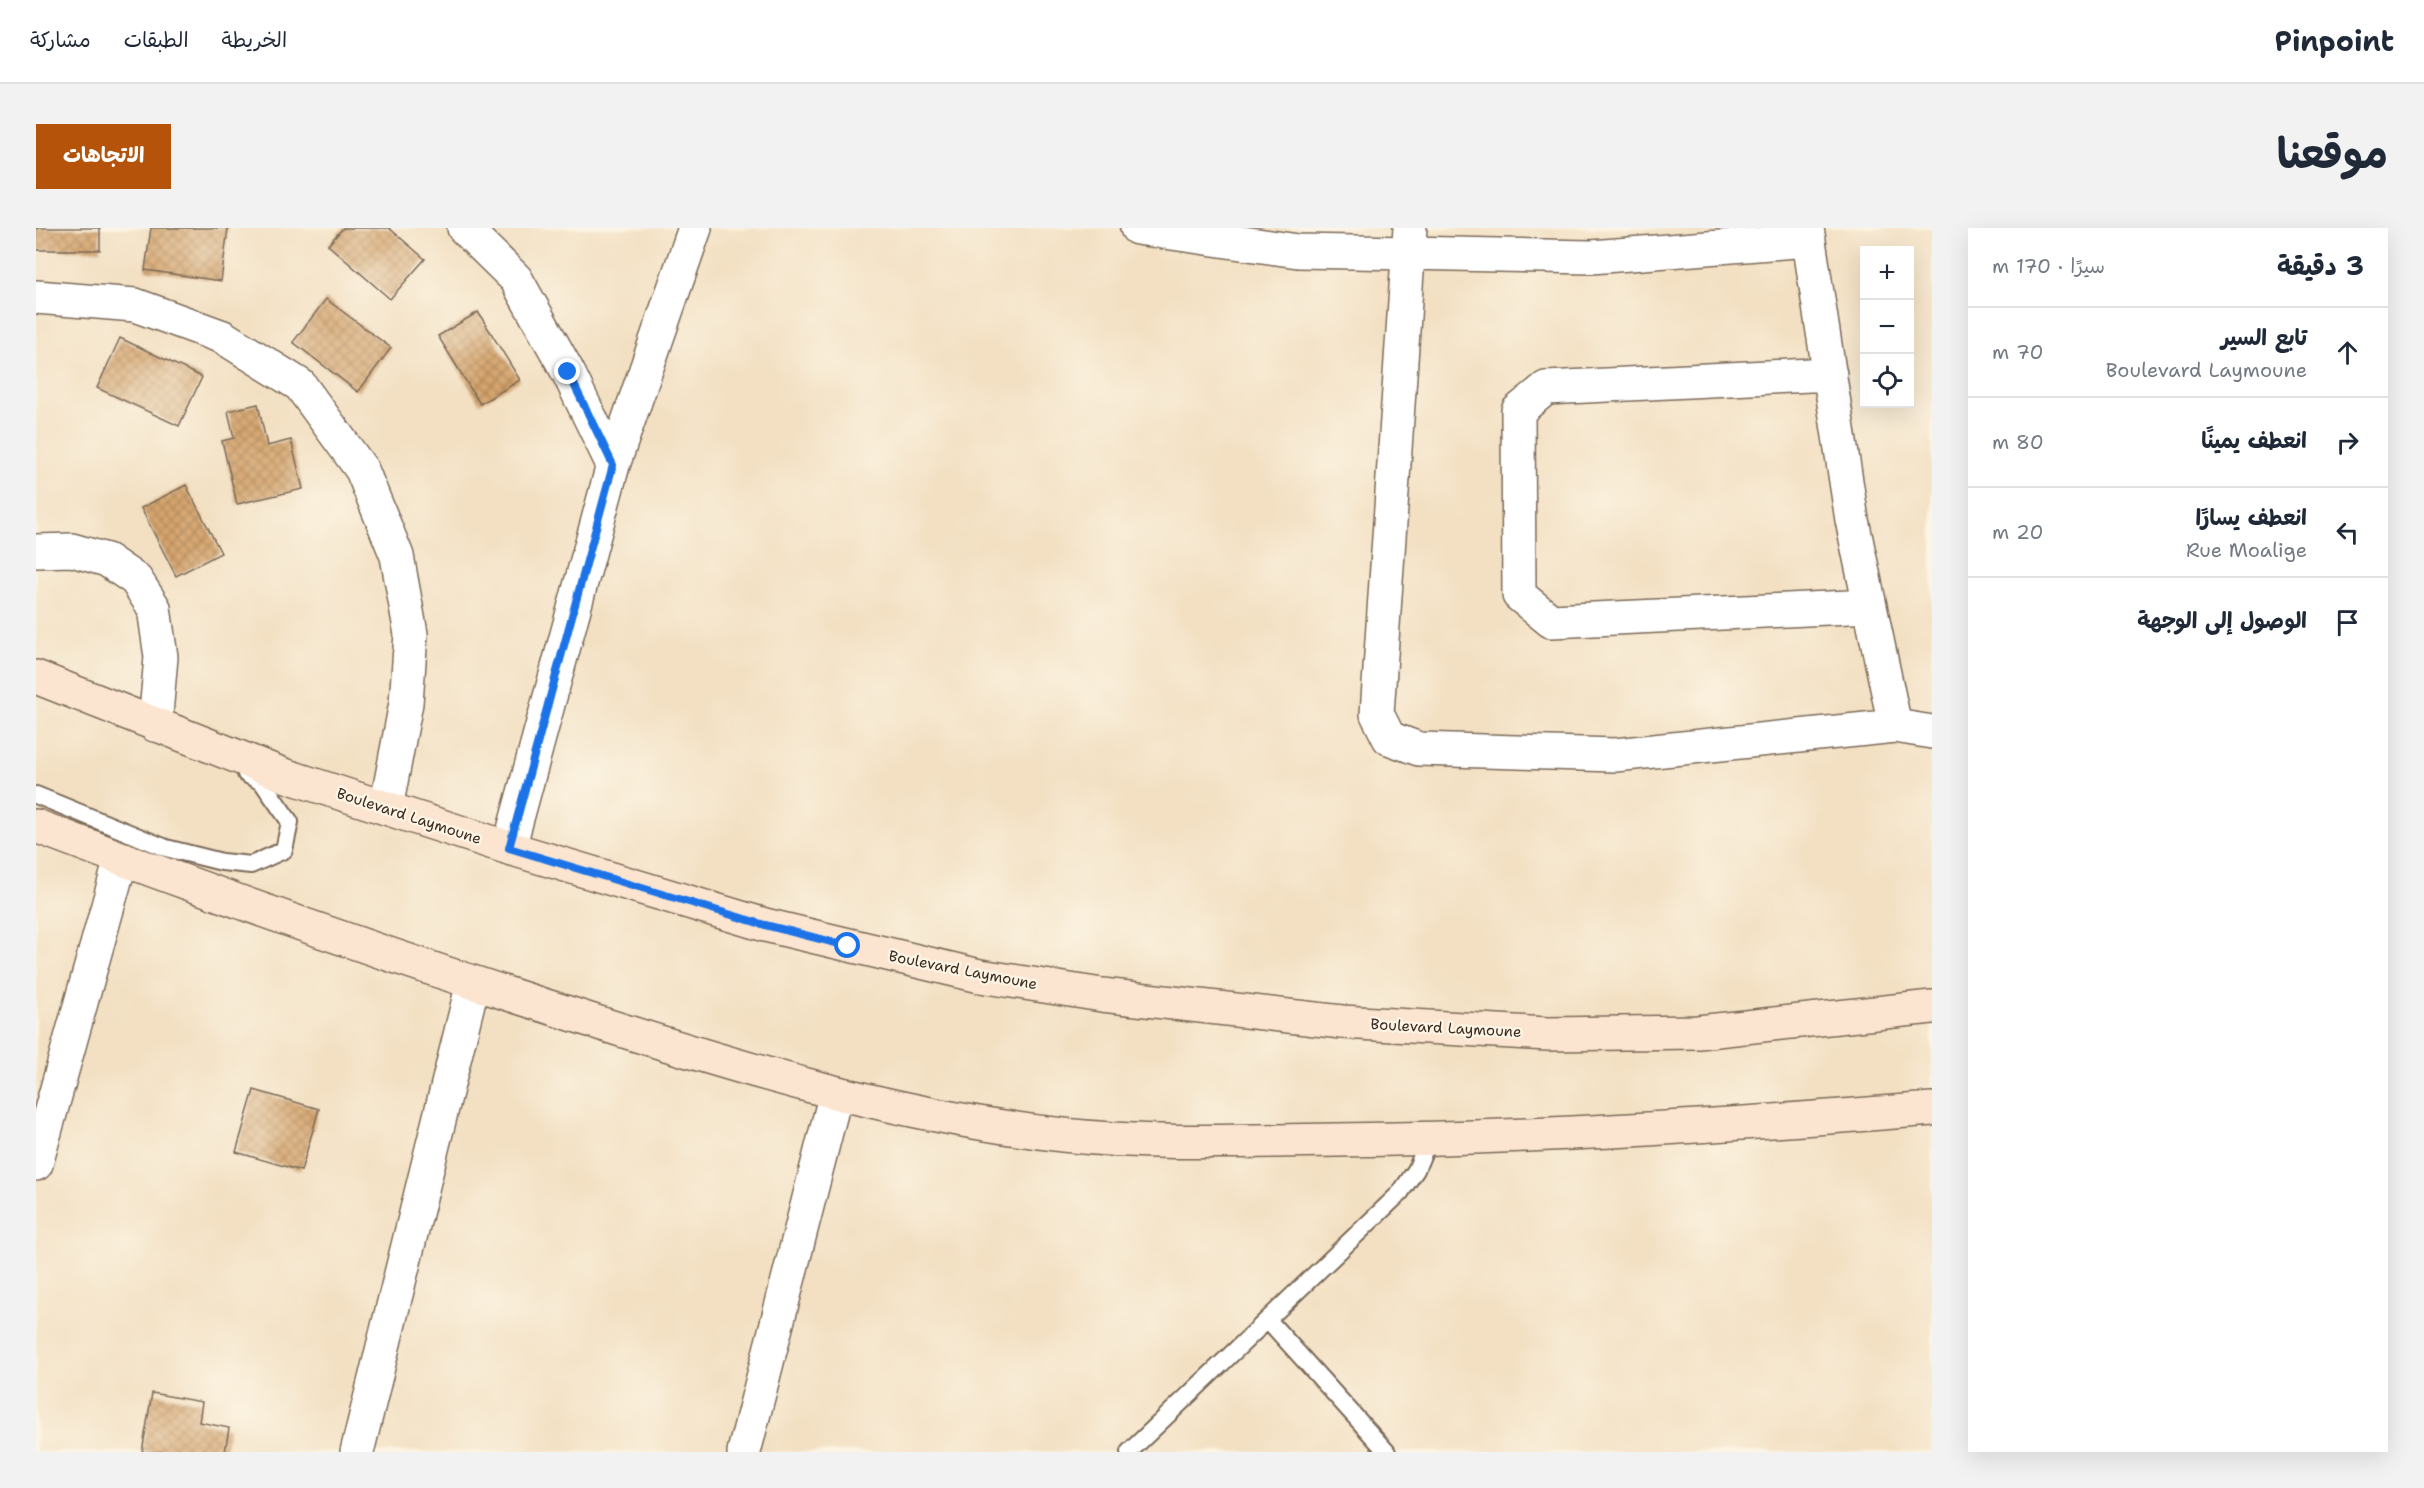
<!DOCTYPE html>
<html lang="ar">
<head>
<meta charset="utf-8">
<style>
	body { margin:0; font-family:"Shantell Sans","Playpen Sans Arabic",sans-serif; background:#f2f2f3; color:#1f2937; direction:rtl }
	.controls { position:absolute; right:18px; top:18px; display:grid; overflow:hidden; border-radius:0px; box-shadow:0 6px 24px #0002 }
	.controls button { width:54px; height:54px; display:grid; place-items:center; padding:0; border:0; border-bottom:2px solid #e0e1e3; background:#fff; color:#1f2937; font:30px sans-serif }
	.stop { position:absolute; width:18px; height:18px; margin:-14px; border:4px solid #1a73e8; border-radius:50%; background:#fff }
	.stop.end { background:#1a73e8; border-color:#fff; box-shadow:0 2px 6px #0008 }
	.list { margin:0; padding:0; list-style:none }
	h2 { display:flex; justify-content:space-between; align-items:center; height:78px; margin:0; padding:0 24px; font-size:26px }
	h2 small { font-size:20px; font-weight:400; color:#747a83 }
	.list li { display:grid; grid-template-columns:39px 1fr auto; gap:18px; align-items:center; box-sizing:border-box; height:90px; padding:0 24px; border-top:2px solid #e0e1e3 }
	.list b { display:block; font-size:22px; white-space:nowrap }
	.list p { margin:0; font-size:20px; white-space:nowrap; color:#747a83 }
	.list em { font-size:20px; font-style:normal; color:#747a83 }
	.icon { flex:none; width:33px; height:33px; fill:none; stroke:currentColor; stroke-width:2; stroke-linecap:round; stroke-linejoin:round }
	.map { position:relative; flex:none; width:1896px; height:1224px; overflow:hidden; direction:ltr; border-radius:0px }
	header { display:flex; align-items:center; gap:36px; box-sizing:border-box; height:84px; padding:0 30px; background:#fff; border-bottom:2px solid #e0e1e3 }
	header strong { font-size:28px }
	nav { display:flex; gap:33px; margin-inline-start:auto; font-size:21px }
	.intro { display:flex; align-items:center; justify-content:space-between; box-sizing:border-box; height:144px; padding:0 36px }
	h1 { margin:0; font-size:42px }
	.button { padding:15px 27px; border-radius:0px; background:#b45309; color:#fff; font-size:21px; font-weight:700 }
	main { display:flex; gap:36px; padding:0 36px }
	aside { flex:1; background:#fff; border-radius:0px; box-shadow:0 6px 24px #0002 }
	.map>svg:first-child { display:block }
	.building { fill:url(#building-cross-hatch) }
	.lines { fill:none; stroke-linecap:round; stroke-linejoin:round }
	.service-casing { stroke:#7b6a58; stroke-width:20 }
	.minor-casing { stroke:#7b6a58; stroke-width:36 }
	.secondary-casing { stroke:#7b6a58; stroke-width:36 }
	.service { stroke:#fff; stroke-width:16 }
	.minor { stroke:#fff; stroke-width:33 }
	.secondary { stroke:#fce5d0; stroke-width:33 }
	.route { stroke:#1a73e8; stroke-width:8 }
	.labels { text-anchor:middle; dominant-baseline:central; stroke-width:4.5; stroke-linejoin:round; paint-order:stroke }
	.street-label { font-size:15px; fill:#3b2a1e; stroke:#fcf5e5 }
</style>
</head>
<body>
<header>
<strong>Pinpoint</strong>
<nav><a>الخريطة</a><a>الطبقات</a><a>مشاركة</a></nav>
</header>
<div class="intro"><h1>موقعنا</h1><a class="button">الاتجاهات</a></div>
<main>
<aside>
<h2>3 دقيقة<small>سيرًا · 170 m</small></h2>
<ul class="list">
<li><svg class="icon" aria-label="ahead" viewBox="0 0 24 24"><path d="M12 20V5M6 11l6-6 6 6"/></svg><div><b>تابع السير</b><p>Boulevard Laymoune</p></div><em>70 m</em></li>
<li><svg class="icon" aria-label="right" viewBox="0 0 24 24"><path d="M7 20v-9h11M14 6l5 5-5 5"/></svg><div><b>انعطف يمينًا</b></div><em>80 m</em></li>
<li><svg class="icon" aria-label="left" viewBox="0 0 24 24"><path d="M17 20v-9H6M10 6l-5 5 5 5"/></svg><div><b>انعطف يسارًا</b><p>Rue Moalige</p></div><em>20 m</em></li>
<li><svg class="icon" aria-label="arrive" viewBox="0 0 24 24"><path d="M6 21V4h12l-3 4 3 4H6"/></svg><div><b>الوصول إلى الوجهة</b></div></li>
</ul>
</aside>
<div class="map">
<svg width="1896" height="1224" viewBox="0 0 1896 1224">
	<defs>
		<pattern id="building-cross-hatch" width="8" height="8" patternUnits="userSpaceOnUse" patternTransform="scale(1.5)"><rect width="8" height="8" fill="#d5a46d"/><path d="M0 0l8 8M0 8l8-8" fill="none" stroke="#ae8659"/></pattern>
	</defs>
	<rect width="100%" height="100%" fill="#fcf5e5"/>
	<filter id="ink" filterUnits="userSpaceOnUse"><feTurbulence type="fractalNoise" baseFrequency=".0167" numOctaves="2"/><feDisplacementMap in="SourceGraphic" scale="12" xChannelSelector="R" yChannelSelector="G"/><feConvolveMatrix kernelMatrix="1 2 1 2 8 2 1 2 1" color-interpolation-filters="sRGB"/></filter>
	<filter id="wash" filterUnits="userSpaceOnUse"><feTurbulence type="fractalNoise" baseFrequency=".008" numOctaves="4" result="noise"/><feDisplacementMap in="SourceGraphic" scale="24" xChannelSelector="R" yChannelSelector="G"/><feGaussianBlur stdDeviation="1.35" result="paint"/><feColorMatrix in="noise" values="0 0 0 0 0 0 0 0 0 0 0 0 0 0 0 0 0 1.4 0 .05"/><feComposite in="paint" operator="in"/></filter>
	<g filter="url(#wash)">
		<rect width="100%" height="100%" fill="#f3e0c3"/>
		<g id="blocks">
			<path class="building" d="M0 0H64V22H0Z
				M115 0H192L185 53 109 42Z
				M307 0H353L389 31 354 71 292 17Z
				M290 71 355 120 322 164 257 114Z
				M442 84 484 152 444 176 402 108Z
				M84 110 166 149 143 198 61 160Z
				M222 176 231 218 255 212 267 261 201 276 186 213 198 210 192 183Z
				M150 257 185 325 140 348 105 280Z
				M218 862 283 881 265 943 200 924Z
				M116 1165 166 1174 163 1194 193 1200 189 1224H106Z"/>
		</g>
	</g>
	<g filter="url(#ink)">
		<use href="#blocks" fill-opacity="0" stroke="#7b6a58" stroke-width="1.5"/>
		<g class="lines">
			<g class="service-casing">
				<path id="service" d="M0 567 130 620 186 634 215 637 248 622 254 594 226 554 210 546
					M1232 1092 1351 1224
					M1093 1224 1364 965 1380 942 1393 911"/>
			</g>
			<g class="minor-casing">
				<path id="minor" d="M428 0 480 51 532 144 577 237
					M1101 0 1262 23 1372 25 1555 29 1773 12
					M1374 0 1341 486 1353 510 1383 521 1579 527 1859 498
					M1771 0 1816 292 1859 498 1896 504
					M0 69 99 77 187 109 264 157 326 242 361 328 375 406 370 475 350 580
					M1794 146 1510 160 1482 183 1483 367 1515 393 1834 378
					M0 323 36 322 71 332 100 352 118 380 125 429 119 497
					M473 620 577 237 659 0
					M0 936 85 631
					M321 1224 437 755
					M708 1224 800 865"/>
			</g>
			<g class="secondary-casing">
				<path id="secondary" d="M0 449 248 547 473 620 729 697 944 748 1066 767 1306 794 1512 806 1662 804 1896 779
					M0 598C176 666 355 729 535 786 696 838 858 888 1027 907 1118 917 1210 913 1301 912 1500 910 1698 897 1896 881"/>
			</g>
			<use href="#service" class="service"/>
			<use href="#minor" class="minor"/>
			<use href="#secondary" class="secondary"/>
		</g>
	</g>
	<g class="lines" filter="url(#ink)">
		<path class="route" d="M532 144 577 237 473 620 729 697 812 718"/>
	</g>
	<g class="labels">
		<g class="street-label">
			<text transform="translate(373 588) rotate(18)">Boulevard Laymoune</text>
			<text transform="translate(927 742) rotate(11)">Boulevard Laymoune</text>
			<text transform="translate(1410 800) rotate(3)">Boulevard Laymoune</text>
		</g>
	</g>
</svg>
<div class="controls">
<button>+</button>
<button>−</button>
<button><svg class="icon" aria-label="locate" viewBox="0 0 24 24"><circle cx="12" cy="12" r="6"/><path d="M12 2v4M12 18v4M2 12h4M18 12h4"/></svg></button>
</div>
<div class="stop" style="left:812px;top:718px"></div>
<div class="stop end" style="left:532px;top:144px"></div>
</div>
</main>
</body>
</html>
